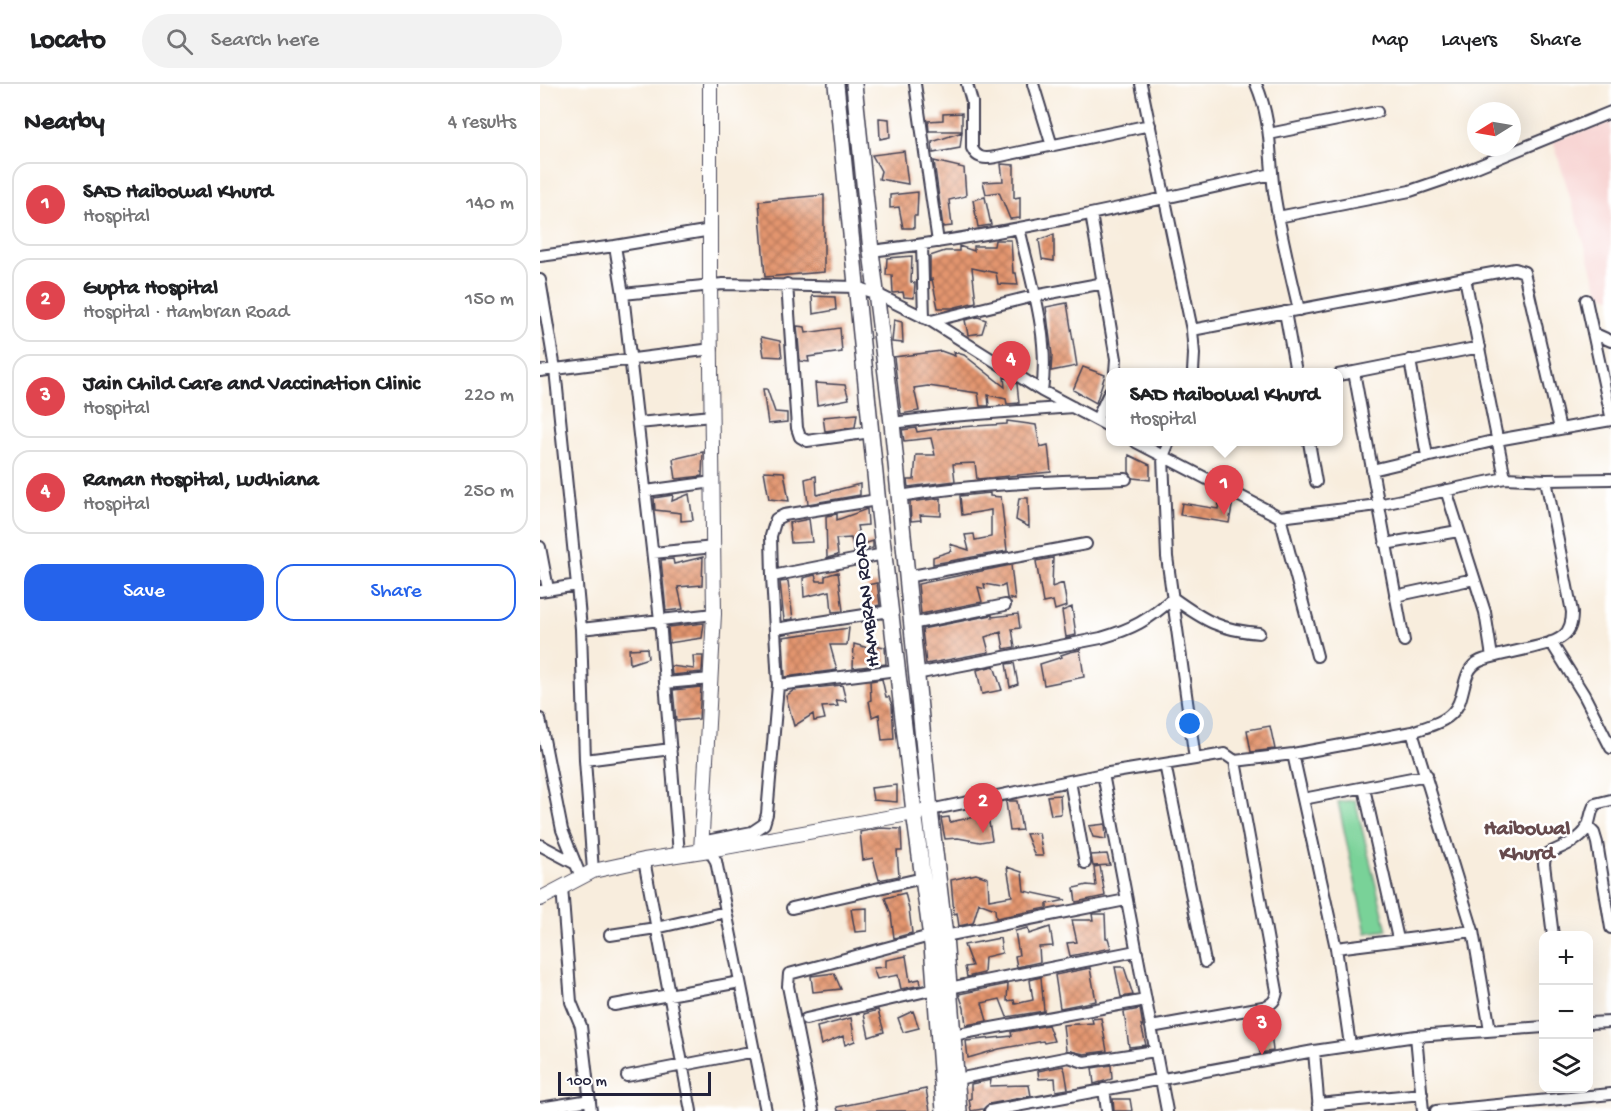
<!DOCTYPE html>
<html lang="en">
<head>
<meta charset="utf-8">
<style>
	body { margin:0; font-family:"Gochi Hand",sans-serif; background:#f2f2f2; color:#202124 }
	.controls { position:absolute; right:18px; bottom:18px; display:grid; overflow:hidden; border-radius:12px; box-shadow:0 6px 24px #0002 }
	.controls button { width:54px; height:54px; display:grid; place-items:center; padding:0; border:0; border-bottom:2px solid #e0e0e0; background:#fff; color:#202124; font:30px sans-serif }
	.compass { position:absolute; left:927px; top:18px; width:54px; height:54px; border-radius:50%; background:#fff; box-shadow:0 6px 24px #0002; rotate:259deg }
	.scale { position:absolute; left:18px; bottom:15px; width:153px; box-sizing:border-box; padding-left:6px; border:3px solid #22223b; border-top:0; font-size:16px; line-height:21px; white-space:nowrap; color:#22223b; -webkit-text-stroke:4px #fff; paint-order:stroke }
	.you { position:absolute; left:650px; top:640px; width:21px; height:21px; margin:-15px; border:4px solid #fff; border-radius:50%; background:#1a73e8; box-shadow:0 0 0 9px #1a73e833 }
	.badge { display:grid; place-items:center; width:39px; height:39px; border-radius:50%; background:#2563eb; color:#fff; font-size:20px; font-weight:700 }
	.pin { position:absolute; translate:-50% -50px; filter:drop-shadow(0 2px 3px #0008) }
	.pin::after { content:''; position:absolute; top:32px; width:21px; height:18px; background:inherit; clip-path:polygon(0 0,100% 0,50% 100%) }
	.popup { position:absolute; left:566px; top:284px; width:237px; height:78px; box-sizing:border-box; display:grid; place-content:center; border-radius:12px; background:#fff; filter:drop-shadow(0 2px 4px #0005); font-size:20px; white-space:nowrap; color:#757577 }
	.popup b { font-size:22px; color:#202124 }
	.popup::after { content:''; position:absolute; left:50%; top:100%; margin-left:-12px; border:12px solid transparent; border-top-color:#fff }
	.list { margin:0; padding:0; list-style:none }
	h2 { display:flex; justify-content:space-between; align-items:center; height:78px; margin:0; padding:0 24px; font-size:26px }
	h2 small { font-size:20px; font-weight:400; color:#757577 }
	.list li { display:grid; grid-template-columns:39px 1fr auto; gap:18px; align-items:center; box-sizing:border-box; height:84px; margin:0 12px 12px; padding:0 12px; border:2px solid #e0e0e0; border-radius:18px }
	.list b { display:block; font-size:22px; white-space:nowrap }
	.list p { margin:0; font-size:20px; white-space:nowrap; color:#757577 }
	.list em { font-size:20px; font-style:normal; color:#757577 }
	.actions { display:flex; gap:12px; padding:18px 24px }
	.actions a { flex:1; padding:14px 0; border:2px solid #2563eb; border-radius:18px; text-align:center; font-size:21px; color:#2563eb }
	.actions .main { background:#2563eb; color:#fff }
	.icon { flex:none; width:33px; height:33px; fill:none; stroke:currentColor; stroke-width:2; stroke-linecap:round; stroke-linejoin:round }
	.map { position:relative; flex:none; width:1071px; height:1027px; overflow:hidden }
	header { display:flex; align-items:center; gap:36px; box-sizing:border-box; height:84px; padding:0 30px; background:#fff; border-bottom:2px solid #e0e0e0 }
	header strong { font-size:28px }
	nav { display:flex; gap:33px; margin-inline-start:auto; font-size:21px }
	.search { width:420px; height:54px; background:#f2f2f2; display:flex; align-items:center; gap:15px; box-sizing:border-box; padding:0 21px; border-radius:33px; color:#757577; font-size:22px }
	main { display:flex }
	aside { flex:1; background:#fff }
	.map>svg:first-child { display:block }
	.built { fill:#f7d0cf }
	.park { fill:#79d298; stroke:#4e7a6a; stroke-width:1.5 }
	.building { fill:url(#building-cross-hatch) }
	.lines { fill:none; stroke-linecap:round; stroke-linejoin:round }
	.minor-casing { stroke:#424053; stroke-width:14 }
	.tertiary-casing { stroke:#424053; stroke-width:16 }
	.secondary-casing { stroke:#424053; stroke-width:18 }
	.minor { stroke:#fff; stroke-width:10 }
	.tertiary { stroke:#fff; stroke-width:14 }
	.secondary { stroke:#fff; stroke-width:15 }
	.labels { text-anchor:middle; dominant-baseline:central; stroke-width:5; stroke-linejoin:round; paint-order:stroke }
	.street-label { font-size:20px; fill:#22223b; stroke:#fff }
	.quarter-label { font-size:22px; font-weight:bold; fill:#664a4d; stroke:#fff }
</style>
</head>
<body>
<header>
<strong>Locato</strong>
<div class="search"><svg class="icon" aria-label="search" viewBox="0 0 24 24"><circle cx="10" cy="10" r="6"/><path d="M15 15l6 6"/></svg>Search here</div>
<nav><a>Map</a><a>Layers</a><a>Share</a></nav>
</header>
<main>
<aside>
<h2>Nearby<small>4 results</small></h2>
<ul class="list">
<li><span class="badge" style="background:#e0444e">1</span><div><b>SAD Haibowal Khurd</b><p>Hospital</p></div><em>140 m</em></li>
<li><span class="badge" style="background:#e0444e">2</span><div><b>Gupta Hospital</b><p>Hospital · Hambran Road</p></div><em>150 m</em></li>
<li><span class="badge" style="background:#e0444e">3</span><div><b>Jain Child Care and Vaccination Clinic</b><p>Hospital</p></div><em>220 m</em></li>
<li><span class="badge" style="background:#e0444e">4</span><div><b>Raman Hospital, Ludhiana</b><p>Hospital</p></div><em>250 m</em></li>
</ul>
<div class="actions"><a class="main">Save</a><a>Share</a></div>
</aside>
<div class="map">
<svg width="1071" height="1027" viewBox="0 0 1071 1027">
	<defs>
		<pattern id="building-cross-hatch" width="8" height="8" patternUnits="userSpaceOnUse" patternTransform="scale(1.5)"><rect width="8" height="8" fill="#e3956e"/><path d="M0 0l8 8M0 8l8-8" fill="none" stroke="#b8795c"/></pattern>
	</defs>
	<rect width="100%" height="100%" fill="#fff"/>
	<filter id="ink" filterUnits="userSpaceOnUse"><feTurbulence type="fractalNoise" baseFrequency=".0167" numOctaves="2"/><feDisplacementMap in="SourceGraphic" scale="12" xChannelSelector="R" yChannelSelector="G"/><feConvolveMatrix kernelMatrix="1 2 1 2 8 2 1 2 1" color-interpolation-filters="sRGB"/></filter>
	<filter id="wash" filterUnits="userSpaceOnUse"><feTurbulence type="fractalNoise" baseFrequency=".008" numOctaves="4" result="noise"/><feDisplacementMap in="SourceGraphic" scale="24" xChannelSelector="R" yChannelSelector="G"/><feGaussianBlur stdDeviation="1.35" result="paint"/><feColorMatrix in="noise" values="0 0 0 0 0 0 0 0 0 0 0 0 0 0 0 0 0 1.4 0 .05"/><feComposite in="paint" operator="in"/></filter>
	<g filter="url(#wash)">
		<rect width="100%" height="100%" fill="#f8eddd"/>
		<path class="built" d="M1071 38V213L1059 208 1013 57Z"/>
		<path class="park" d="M815 716 847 846 826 849 798 718Z"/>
		<g id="blocks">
			<path class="building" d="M422 29V47H389L388 37 403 36V30Z
				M339 34 349 35 350 53 340 55Z
				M422 48 420 64 393 69 392 58Z
				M364 67 368 100 339 95 341 87 332 71Z
				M394 77 424 84 426 112 409 116 412 142 403 143Z
				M461 80 474 81V114L480 113V134L470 135 459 108 446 110 443 98 463 97Z
				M378 108 377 132H374V144H363L359 123 350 124V111Z
				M284 111V188L225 193 219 117Z
				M445 113 451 141 438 143 433 116Z
				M514 150V177L502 175 499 156Z
				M455 156H471L473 189H476L478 201 458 200 456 189 432 184 436 218 412 224H398L392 195 390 196V172L405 167H419V162L434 167V162H454Z
				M372 172 371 198 375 199 374 214 364 213 363 208 353 209 352 191H346L347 174Z
				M272 212 295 213 296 226 273 230Z
				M527 219 537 282 511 287 512 271 506 223Z
				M438 233 446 236 442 249 428 251 425 236Z
				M354 236 362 238 363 259 352 258Z
				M257 242 265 243 266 249 300 244 302 268 268 273 269 278 260 277Z
				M221 253 240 257 242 273 224 272Z
				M401 267 415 272 414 268 424 271 465 303 464 293 477 300 479 319 467 320 466 315 448 311 449 322H440L438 309 388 302 374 304 379 327 361 330 354 273Z
				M543 283 565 291 556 319 533 306Z
				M275 299 305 301 309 315 277 321Z
				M223 305H227L235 328 247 329V338L228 340Z
				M317 330 315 343 285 347 283 333Z
				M467 337 496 341 500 363 508 361 511 388 437 395 435 379 413 380 415 397 368 403 367 396H374L376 371H395L391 354 364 357 362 346 376 344 377 348 404 344 467 340Z
				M163 368 162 392 136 395 133 375Z
				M589 371 610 381V396L593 394 589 388Z
				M224 387 244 388 249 417 229 415Z
				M276 392 277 411 320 400V411L268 420 265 395Z
				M450 409V412L461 413 467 467 393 480V473L411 467 410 460 429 466 425 451 434 450 435 456 451 453V426L422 431 420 412Z
				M149 410 153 436 141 437V429L115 426 114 414 133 411 132 417Z
				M680 413 693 417 689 439 640 431 642 419 678 425Z
				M401 414V432L380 431 381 436 371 437 370 418Z
				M479 414H488L489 443 476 436Z
				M327 425 328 441 317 442 321 461 333 457V464L314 468 311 454 296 455 298 471 287 474 286 432 297 430V436Z
				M269 435 272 458 251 459 249 439Z
				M163 473 162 501 138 503 143 525 126 527 121 476 133 475 134 480Z
				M513 474 512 503 523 499 527 522 515 526 513 517 503 519 496 477Z
				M471 481 475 516 467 514 465 501 461 503 444 500 445 505 438 503 442 518 381 530 378 500Z
				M298 488 303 527 292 528 290 507 264 513 263 494 275 491 277 497H285V492Z
				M248 497 253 535 244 536 240 498Z
				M337 499 340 521 330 523 327 501Z
				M532 523 536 551 526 553 522 527Z
				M478 530 480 544 472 545 475 563 464 565 461 548 445 553 449 568 386 580 382 545 452 531V533Z
				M164 539 162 554 129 559 128 543Z
				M309 544 307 561H290L297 586 245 593 243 553Z
				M314 560 332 565 333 561 345 563 346 580 313 584Z
				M107 564 108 574 90 580 89 565Z
				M540 566 544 593 504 601 500 580 522 573 521 571 530 568Z
				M153 572H163L162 588 132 591 131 582 154 585Z
				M474 579 478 600 470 603 466 580Z
				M454 582 462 606 442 610 437 586Z
				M342 595 346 613H349L352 621 354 655 342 656 339 630 332 633 329 617 331 616 330 597Z
				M302 601 306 617 296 616 298 622 282 623 285 635 274 637 273 630 254 642 246 612 254 606Z
				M161 603 159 635 136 637 133 606Z
				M730 642 735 665 711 668 707 646Z
				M357 701V718L333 716 331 704Z
				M520 711 521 730 511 731 507 712Z
				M469 717H477L482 746 470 747 466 718Z
				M447 727 452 756 440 758 418 754 405 755 401 734 409 733 410 738 439 732 438 728Z
				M565 740 566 755 553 753 549 742Z
				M340 744 361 745 362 767H357L359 792 339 796 333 774 323 776 320 748Z
				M499 749 503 772H495L486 750Z
				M567 770 570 781 553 782 551 771Z
				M560 782 565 812 536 818 534 804 547 801 556 802 554 783Z
				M467 783 482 788 484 807 526 816 507 820V824L456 834 455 825 439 819 433 839 419 842 417 829 414 830 411 796 436 790 448 794 449 816 472 812Z
				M365 809 369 825 372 849 354 854 351 830 345 814Z
				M327 824V847L315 848 311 825Z
				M552 830H565L566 854H568L571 864 530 872 527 859 537 858 532 836H553Z
				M510 843 513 862 499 863 500 878 477 883 475 872 479 871 475 847 488 844 489 850Z
				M460 854 462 869 445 873 444 889 427 893 425 883 432 882 424 861Z
				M366 872 370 897 380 895 381 901 361 905 358 891 337 895 333 884 346 883V876Z
				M575 883H584L593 911 581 913Z
				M550 884 556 917 520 924 515 891Z
				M294 889 301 905 273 908 271 892Z
				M501 893 504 927 467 933 460 915 442 919 447 937 426 941 424 924 419 910 468 900 467 917 474 916 475 920 493 916 490 896Z
				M600 925 603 942 601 941 606 961 589 963 584 928Z
				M338 926 344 948 329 953 324 930Z
				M373 927 379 944 363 948 358 934Z
				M311 934 315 957 305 961 303 952 281 961 277 943Z
				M561 934 567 967 544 970 526 966 523 941 553 939 552 935Z
				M508 941 514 957 504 959 503 957 459 965 428 974 426 957 472 952 471 948Z
				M731 948 733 967 720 969 717 949Z
				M571 981 572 995 554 1000 552 984Z
				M523 982 525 987 528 1005 516 1007 515 994 499 995 498 987Z
				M451 996 450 1002 489 1001 491 1012 449 1020 443 1025 431 1027 429 1015H431V1000Z
				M386 1005 390 1027H298L297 1023Z
				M573 1015H590L592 1027H574Z"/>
		</g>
	</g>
	<g filter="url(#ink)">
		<use href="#blocks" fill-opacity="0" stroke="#424053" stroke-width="1.5"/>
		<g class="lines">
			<g class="minor-casing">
				<path id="minor" d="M375 0 398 158
					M427 0 432 18V64C437 75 445 75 456 73L610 41
					M493 0 512 62
					M601 0 652 246 654 270 653 288
					M716 0C732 37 729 69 734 108 740 148 750 187 759 226
					M729 50 837 28
					M551 130 576 275 575 288
					M738 133 870 107 914 92 1071 28
					M479 144C491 197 510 253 502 307
					M382 161 384 234
					M331 167C466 151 599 120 732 90
					M0 172 75 162
					M925 194 975 185 984 188 1020 345
					M0 196 15 285 37 501 0 507
					M247 200 257 344 260 353 267 357 331 348
					M83 210 183 200 316 203 337 210 391 237 502 307 570 343
					M1046 216 1071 332
					M745 228 756 288
					M391 237 494 212 564 199
					M652 246 925 194 965 394
					M1053 249 1071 257
					M870 276 887 372
					M0 287 172 265
					M798 291 814 288
					M557 335 570 307
					M98 339 172 332
					M352 339 411 332 533 323
					M596 358 740 433 838 421 965 394 1006 396 1071 395
					M769 358 776 398
					M832 386 957 356 1071 336
					M906 406 945 528 952 573
					M106 407 173 398
					M359 412C434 400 510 397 586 395
					M740 433 777 572
					M845 460 918 447
					M0 463 8 505
					M113 469 174 463
					M232 492 344 470
					M366 493 546 460
					M37 501 41 545 45 676 53 787
					M855 512 934 495
					M371 540 465 521
					M41 545 174 530
					M235 545 350 527
					M864 557 814 288 940 263
					M1011 558 1044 611 1071 664
					M376 590 561 554C592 545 609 536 633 514 665 537 680 546 719 549
					M125 599 171 595
					M238 601 357 586
					M0 635 22 746 41 793
					M872 648C885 643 904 639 913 628 927 614 920 586 940 577 960 568 1009 564 1023 552 1031 546 1032 537 1032 528L1006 396
					M753 670 796 864 933 847
					M655 675 685 670 695 677 753 670 872 648 933 847 950 946
					M45 676 131 665
					M625 680 665 878
					M563 690 627 1027
					M530 697 545 779
					M824 704 858 855
					M763 715 887 691
					M390 726 563 690 655 675 627 473 623 373 629 358
					M1047 742 1054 749 1057 759 1071 844
					M161 758 212 748 224 740 227 730 238 601 232 492 231 452 236 435 244 431 337 416
					M0 761 34 779
					M169 766 176 777 226 1027
					M139 770 120 536 83 210 75 162 171 146
					M104 776 151 1027
					M22 803 31 918 41 942 51 1027
					M252 824 383 794
					M70 851 116 844 186 828
					M405 852 586 816
					M1013 852 1004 780 1005 774 1009 769C1021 763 1040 757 1047 744 1051 736 1050 728 1055 720L1071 716
					M796 864 810 961
					M409 904 596 867
					M74 921 200 898
					M266 935 395 905
					M1048 939 1071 938
					M611 943 723 923C733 920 736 916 737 907L695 677
					M413 951 606 916
					M876 952 883 1027
					M774 967 779 1027
					M87 992 215 967
					M417 995 529 973 544 978 615 967
					M564 1005 567 1027
					M778 1020 882 1010
					M0 1024 50 1016
					M273 1027 248 902 249 890 390 852
					M450 1027 774 967 876 952 1004 943
					M896 1027 1071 1010"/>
			</g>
			<g class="tertiary-casing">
				<path id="tertiary" d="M161 767 174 530 170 200V0
					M0 815 53 787 104 776 169 766 385 727"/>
			</g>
			<g class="secondary-casing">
				<path id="secondary" d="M296 0 338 420 374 728 392 861 404 1027
					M314 0 331 167 352 339 390 726 405 852 419 1027"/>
			</g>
			<use href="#minor" class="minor"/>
			<use href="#tertiary" class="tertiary"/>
			<use href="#secondary" class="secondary"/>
		</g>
	</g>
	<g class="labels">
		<g class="street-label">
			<text transform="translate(328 516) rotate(-96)">HAMBRAN ROAD</text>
		</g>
		<g class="quarter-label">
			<text x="987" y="746">Haibowal<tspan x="987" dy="25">Khurd</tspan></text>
		</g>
	</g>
</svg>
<div class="controls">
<button>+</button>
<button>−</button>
<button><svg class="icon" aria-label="layers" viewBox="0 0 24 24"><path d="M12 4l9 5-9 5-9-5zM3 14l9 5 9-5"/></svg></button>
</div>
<svg class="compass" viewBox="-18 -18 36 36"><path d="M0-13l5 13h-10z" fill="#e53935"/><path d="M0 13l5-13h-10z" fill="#757577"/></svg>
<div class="scale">100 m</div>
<div class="you"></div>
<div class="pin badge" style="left:684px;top:431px;background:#e0444e">1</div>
<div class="popup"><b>SAD Haibowal Khurd</b>Hospital</div>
<div class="pin badge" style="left:443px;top:749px;background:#e0444e">2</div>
<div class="pin badge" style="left:722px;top:971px;background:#e0444e">3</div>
<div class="pin badge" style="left:471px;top:307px;background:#e0444e">4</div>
</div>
</main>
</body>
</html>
